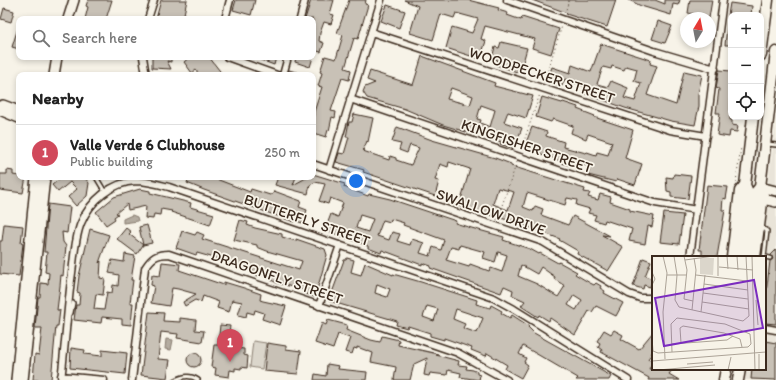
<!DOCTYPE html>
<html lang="en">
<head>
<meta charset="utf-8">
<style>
	body { margin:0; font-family:Itim,sans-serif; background:#f6f6f6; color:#222 }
	.controls { position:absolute; right:12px; top:12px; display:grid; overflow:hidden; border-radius:8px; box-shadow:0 2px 6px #0003 }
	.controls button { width:36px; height:36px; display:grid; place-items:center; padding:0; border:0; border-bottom:1px solid #e0e0e0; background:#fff; color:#222; font:20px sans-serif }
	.compass { position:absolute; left:680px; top:12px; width:36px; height:36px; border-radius:50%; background:#fff; box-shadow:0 2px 6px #0003; rotate:10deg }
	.you { position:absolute; left:356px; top:181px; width:14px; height:14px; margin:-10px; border:3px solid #fff; border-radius:50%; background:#1a73e8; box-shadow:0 0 0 6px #1a73e833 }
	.badge { display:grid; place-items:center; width:26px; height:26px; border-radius:50%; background:#d1495b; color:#fff; font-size:13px; font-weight:700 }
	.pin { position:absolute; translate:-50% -33px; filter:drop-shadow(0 1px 2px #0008) }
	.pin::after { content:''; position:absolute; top:21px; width:14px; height:12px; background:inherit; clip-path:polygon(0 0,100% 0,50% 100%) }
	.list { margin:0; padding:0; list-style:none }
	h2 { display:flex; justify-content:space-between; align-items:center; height:52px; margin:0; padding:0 16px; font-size:17px }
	h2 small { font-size:13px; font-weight:400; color:#767676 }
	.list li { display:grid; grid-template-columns:26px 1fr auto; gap:12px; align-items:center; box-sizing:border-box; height:56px; padding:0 16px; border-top:1px solid #e0e0e0 }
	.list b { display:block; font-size:15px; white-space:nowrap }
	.list p { margin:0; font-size:13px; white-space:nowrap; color:#767676 }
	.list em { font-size:13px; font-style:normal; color:#767676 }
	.icon { flex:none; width:22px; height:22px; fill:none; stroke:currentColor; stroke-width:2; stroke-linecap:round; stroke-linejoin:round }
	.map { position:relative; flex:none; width:776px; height:380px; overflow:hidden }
	.search { position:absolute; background:#fff; box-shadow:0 2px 6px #0003; left:16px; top:16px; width:300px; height:44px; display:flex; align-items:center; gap:10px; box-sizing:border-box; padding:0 14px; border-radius:8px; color:#767676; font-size:15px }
	.panel { position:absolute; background:#fff; box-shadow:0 2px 6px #0003; left:16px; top:72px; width:300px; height:108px; border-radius:8px }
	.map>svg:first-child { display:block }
	.built { fill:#e9e4d9 }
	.green { fill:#dbd6cb; stroke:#8b8074 }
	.water { fill:#b4aca0; stroke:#84786c }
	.building { fill:#c8c1b6; stroke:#3b2a1e; fill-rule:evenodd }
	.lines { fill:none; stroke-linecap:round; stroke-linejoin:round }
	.lane-casing { stroke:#3b2a1e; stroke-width:6 }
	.street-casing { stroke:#3b2a1e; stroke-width:9 }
	.secondary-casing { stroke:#3b2a1e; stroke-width:12 }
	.primary-casing { stroke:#3b2a1e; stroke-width:13 }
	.path { stroke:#3b2a1e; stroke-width:1; stroke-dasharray:1 3; stroke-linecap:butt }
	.lane { stroke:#f7f3e8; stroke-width:3 }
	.street { stroke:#f7f3e8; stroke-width:6 }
	.secondary { stroke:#f7f3e8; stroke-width:9 }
	.primary { stroke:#f7f3e8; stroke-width:10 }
	.labels { text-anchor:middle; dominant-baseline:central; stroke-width:3.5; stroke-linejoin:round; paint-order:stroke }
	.street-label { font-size:15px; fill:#3b2a1e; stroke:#f7f3e8 }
	.inset-road { fill:none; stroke:#aca397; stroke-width:1 }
	.view { fill:#7b2cbf; fill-opacity:0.15; stroke:#7b2cbf; stroke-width:2 }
	.inset-edge { fill:none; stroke:#3b2a1e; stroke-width:2 }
</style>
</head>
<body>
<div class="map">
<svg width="776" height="380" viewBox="0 0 776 380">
	<rect width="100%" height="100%" fill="#f7f3e8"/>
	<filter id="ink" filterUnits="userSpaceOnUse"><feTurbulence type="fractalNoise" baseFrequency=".025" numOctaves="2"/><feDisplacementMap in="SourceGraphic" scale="8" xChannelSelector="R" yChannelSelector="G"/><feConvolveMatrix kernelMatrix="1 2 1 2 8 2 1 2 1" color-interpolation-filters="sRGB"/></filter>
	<g filter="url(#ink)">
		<path class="built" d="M776 122V380H743L744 369H765V257H759Z"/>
		<path class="green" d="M253 341 266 343 262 369 250 367Z"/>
		<path class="water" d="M132 215 137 217 138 221 123 223V219Z
			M166 339 173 340 171 350 165 349Z"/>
		<path class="building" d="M88 0H112L106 19H85L88 7 86 6Z
			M161 0H187L184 14H186L185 19H156Z
			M236 0H255L251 15 233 10Z
			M311 0H334L330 14 334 15 331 24 324 22 320 33 319 41 324 43 321 52 313 50V19H305Z
			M349 0H366L365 4 368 5 358 39 354 38 345 68 351 70 349 80 342 78 331 111 336 112 335 118 332 117 329 131 328 130 326 137 313 133 314 112 322 87 318 86 322 73 320 72 325 56 336 59 343 35 337 33Z
			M404 0H468L499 8 498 10 508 13 507 15 521 20 522 17 559 29 551 54 532 48 535 39 485 26 481 39 486 41 480 59 446 48 452 27 472 33 478 19 456 13 454 18 441 14 433 40 410 33 418 6Z
			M532 0H616L607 27 566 14 567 13Z
			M629 0H655L665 4V0H680L678 5 673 4 671 15 641 6Z
			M690 0H712L709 18H699V15L688 13Z
			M730 3 752 6 751 15H728Z
			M387 5 405 11 399 28 381 21Z
			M4 8 14 11 11 22 1 19Z
			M728 17H731V45H725Z
			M658 21 672 26 665 43 652 39Z
			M18 28H19V49L12 47Z
			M501 42 527 48 520 73 496 65 498 60 492 58 495 47 499 48Z
			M601 44 651 60 650 64 657 66 647 95 676 105 684 71 702 75 698 94 699 95V106L695 125 671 121 625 108 583 93 586 87 565 79 562 86 547 81 552 67 570 73 572 65 591 72ZM612 66 624 70 626 66 637 69 634 81 641 83 635 101 624 98 628 88 611 81 608 87 597 84 603 67 611 69Z
			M422 56 495 83 494 86 533 96 526 118 508 112 507 114 504 122 522 128 514 149 500 144 501 142 483 136 484 133 474 130 473 134 443 125 405 109 367 98 363 92 365 87 375 83 367 80 370 71 413 85ZM451 88 473 96 470 105 447 99ZM481 105 495 110 490 127 480 123 481 120 477 119Z
			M152 57H171V62L167 61 171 69 152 68Z
			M190 57H209L223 75H199L196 70 192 73 184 62Z
			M253 57H276L274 65Z
			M296 57H313L310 67 295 62Z
			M289 70 303 74 302 75H288Z
			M719 70 731 71 730 120H732V125L738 126 737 132 730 131 729 137 717 135 720 113H716L719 89 716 88Z
			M542 97 562 103 563 102 578 107 577 109 595 116 594 117 633 130 625 158 642 164 635 185 617 179 616 182 588 175 590 167 578 163 577 167 568 165 561 163V161L524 148 532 127 547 132 546 136 564 142 563 147 586 153 587 152 596 155 597 152 608 155 612 142 588 134 586 139 571 133 573 126 553 119 551 122 536 117Z
			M354 114 373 118 368 142 367 141 363 151 389 160 390 156 396 158V160L411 165 419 148 410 145 407 153 399 150 401 144 392 142 397 127 432 140 495 158 511 164V166L585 189 584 192 590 193 588 197 598 200 600 194 611 197 610 202 630 209V211L654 216 652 227 648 226 645 244 629 241 632 229 605 220 604 223 594 220 596 215 588 213 590 209 576 205 577 200 567 198 565 205 527 193 523 207 533 211 535 206 543 209 541 215 568 225 573 216 610 236 602 235 623 247 608 271 577 254 578 251 559 240 560 239 518 223 459 206 470 169 449 162 448 167 440 164 435 180 439 181 435 196 363 172 364 170 336 162 339 153 344 154 349 137H346L349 122H352ZM498 188 514 192 508 210 493 204Z
			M7 170 13 171V175L26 177 23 193 0 190V174H7Z
			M313 174 345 184 344 187 368 196 369 194 390 199 456 221 455 223 468 227 504 237 503 240 530 249 539 254 540 253 558 263 559 262 577 272 575 274 590 283 594 285 596 283 601 286 600 288 605 291 604 293 623 303 616 316 596 306 592 312 589 311 575 335 550 318 549 321 539 315 538 317 521 306 525 301 512 295 513 290 504 286 501 293 430 268 431 266 422 263V265L382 250 381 253 368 248V246L325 230 331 214 338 217 343 203 330 198 328 204 319 201 325 184 315 182 310 185 308 194 275 185 278 177H296L293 185 308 177H313ZM360 215 373 219 368 232 356 228ZM391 219 404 223 403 225 444 240 441 250 433 247 430 256 420 253 424 243 412 239 410 245 397 241 400 234 392 232 389 240 377 236 383 220 390 222ZM460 245 485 252 483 258 495 262 498 252 507 255 502 272 491 268 489 271 470 264 469 267 446 260 451 247 459 249ZM521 265 537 274 541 267 555 277 554 279 565 286 558 297 537 284 518 276ZM574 295 582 300 576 310 568 305Z
			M674 174 691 176 688 199 671 197V192L667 191 666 177 673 178Z
			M62 177H84L89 183 87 196 76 206 68 197 77 189 70 182 58 192 52 185Z
			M189 177H211L250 192 251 189 270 195 273 194 274 191 301 201 299 207 307 210 302 223 294 220V222L204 190 187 183Z
			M707 185 728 187 726 199 723 198 722 210H725L717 257H702V250H699Z
			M140 189 150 191V193L191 203 190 207 214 214 210 225 171 212 172 211 161 209 160 215 154 214 153 219 145 218 146 206 128 210 127 204 116 213 118 214 114 217 115 219 106 225 96 212 114 197Z
			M48 204 70 207 67 233 62 232 63 242 66 246 63 276 61 275 60 286 57 310H60L58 326H56L51 380H33L35 354 39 355 42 328H35L38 297H40L41 283 48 284 49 273 45 272 47 252H44Z
			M664 213 683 215 679 244 660 242Z
			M240 220 248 222 247 225 255 228 282 234V237L296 241V239L325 249 327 255 315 297 303 293 304 290 277 283 271 280 272 277 260 274 259 276 255 275 256 272 252 271 253 269 197 253 196 255 176 248 182 231 195 235 197 232 204 235 202 239 299 270 302 261 267 251 257 247V245L234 240Z
			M4 224 23 226 21 243 23 244 19 276 0 274V241H2Z
			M147 225 152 243 143 245 137 254 117 239 126 228 131 232 129 234 143 245 139 227Z
			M90 229 109 235 99 263 101 261 100 278 105 279 103 295 96 294 94 309 104 310 107 292 112 293 113 285 118 286 119 275 109 273 112 260 124 262 125 254 135 256 131 280H133L130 303H133L131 325 122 324V319L102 317 101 323 74 320 76 305H79L80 293 77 292 79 276Z
			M776 250V324L765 323V302L770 261 773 259 771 255Z
			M347 258 354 260 351 272 361 275 365 263 393 275V274L421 282 477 300 476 304 490 308 491 305 502 311 501 313 510 318 512 315 529 326 528 327 534 333 548 341 611 376 609 380H576L578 378 523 346 519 354 526 358 524 362 528 365 521 378 505 369 507 365 487 353 486 356 471 350 472 348 444 338V340L430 336V333L408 326 407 328 396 325 397 321 329 301 344 260H346ZM377 284 390 289 387 297 375 293ZM427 306 438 309 434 321 423 317ZM456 309 483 318 477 333 463 328 465 324 453 319Z
			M643 258 651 261 645 276 653 279 650 287 644 285 643 289 633 286Z
			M162 262 180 264 179 270 224 285V282L244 288 261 294 260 300 263 301 286 306 280 325 262 319 264 313 255 310 254 314 247 312 246 317 238 315 242 302 232 300 229 312 217 308 219 302 203 296 201 302 195 300 185 306 183 302 196 294 178 289 172 288 169 306 151 303 154 286 151 285 152 275 160 276Z
			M149 312 164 313 163 321 180 322V318L196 320 195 330 204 331 202 342 177 338 178 334 161 332 158 359 170 360 167 378 141 375Z
			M328 320 347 325 346 330 371 340 380 342 382 336 399 340 398 345 438 354 436 355 459 361 458 365 467 366 466 369 473 370 477 372V374L480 375 479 380 460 377 461 373 448 370 447 375 430 373 429 376 424 375 427 358 414 364 410 380H394L396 367 371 362 373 353 357 347V349L354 348 352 354 345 352 350 338 338 334 333 349 315 343 322 323 326 325Z
			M220 325 230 326 227 347 244 349V355L248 356 247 368 241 367V369L235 368V371L230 370 229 377 215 375 216 368 211 367 214 345H218Z
			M604 330 611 334 614 330 623 335 621 339 639 349 653 332V351L648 359 653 362 649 369H673L669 374 679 380H648L649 378 601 352 602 350 598 347 600 343 597 341Z
			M765 341 776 343V380L751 379 752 369H765Z
			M267 343 286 346V349L301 351 298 374 264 371Z
			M71 348 85 350 84 354 102 356V350L127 353 125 374 70 368Z
			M187 360a7 7 0 1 1 14 0a7 7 0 1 1-14 0Z
			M327 364 339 366 338 369 367 372 366 380H314L315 374 326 376Z"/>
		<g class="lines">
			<g class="lane-casing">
				<path id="lane" d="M768 144 776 145
					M96 177 105 192
					M761 227 767 231 764 257
					M765 257 770 258
					M67 314 71 313 73 303
					M176 380C183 376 191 375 198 380"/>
			</g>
			<g class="street-casing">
				<path id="street" d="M507 0 654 51 715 69
					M148 19 154 0
					M225 19 230 0
					M300 19 305 0
					M371 32 670 130 706 136
					M143 57 146 75
					M227 57 277 75
					M283 75 288 57
					M350 99 655 203 697 210
					M313 164 543 242 629 294 640 298H653
					M329 170 381 0
					M690 257 723 0
					M319 306 340 245
					M765 328 776 330
					M61 376 104 380
					M61 380C65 347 67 313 71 280 74 262 74 240 81 223 90 201 112 182 136 181 147 181 158 184 169 187L494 298 514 309 628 380
					M132 380 145 268C152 257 157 254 169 254L458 353 507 380"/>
			</g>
			<g class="secondary-casing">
				<path id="secondary" d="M68 19 74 0
					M54 75 57 57
					M0 106 3 105 19 111
					M0 110 19 118
					M760 187 776 191
					M763 199 776 202
					M16 380 36 177
					M23 380 45 177"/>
			</g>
			<g class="primary-casing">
				<path id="primary" d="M761 55 768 0
					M732 257 740 191 745 185 753 117
					M740 257 748 192 745 185
					M747 257 755 193 760 187
					M755 257 763 195 760 187 776 52
					M724 380 726 369
					M738 380 740 369"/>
			</g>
			<path class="path" d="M565 13 569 0
				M544 82 562 26
				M521 150 540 94
				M736 182 741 147
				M497 220 517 162"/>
			<use href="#lane" class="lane"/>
			<use href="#street" class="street"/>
			<use href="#secondary" class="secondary"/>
			<use href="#primary" class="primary"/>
		</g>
	</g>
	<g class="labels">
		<g class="street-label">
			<text transform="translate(542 75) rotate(18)">WOODPECKER STREET</text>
			<text transform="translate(527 146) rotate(19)">KINGFISHER STREET</text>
			<text transform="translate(491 212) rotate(19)">SWALLOW DRIVE</text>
			<text transform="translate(307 220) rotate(19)">BUTTERFLY STREET</text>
			<text transform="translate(277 277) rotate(19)">DRAGONFLY STREET</text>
		</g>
	</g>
	<g transform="translate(652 256)">
		<rect width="114" height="114" fill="#f7f3e8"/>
		<path d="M48 2H62L61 19 48 18Z" fill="#dbd6cb"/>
		<path class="inset-road" d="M11 0 15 17 11 56 13 103M22 0 25 19 23 44 27 51 91 65 97 60 94 0M32 0 35 14 32 43 41 45M75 0 76 13M85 0 86 14M100 0 103 114M33 4 62 0M67 11 101 14M0 16 3 23 0 29M15 19H34M44 19 95 25M66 20V0M52 28 96 34M51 37 96 43M104 44 106 69M50 46 97 53M40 54 44 14 42 2M49 56 53 19M0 82 1 95 6 97 96 91 99 88 98 78M29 87 28 72 31 70 72 77 88 83 90 91M20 88 75 84 81 80M20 96 19 68 25 62 73 68 98 78M107 98V114M0 105 114 96M35 108 61 106M6 114 63 109M76 114 79 101"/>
		<path class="view" d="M102 24 111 72 12 90 3 42Z"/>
		<rect width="114" height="114" class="inset-edge"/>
	</g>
</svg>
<div class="controls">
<button>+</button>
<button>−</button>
<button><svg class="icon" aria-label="locate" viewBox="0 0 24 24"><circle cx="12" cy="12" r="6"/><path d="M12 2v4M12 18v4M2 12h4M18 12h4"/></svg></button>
</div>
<svg class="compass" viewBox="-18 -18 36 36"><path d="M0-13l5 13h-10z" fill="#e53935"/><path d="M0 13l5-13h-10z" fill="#767676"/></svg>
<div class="you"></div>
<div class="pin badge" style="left:230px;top:362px">1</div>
<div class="search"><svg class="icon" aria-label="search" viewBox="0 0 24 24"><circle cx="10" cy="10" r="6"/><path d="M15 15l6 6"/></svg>Search here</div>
<section class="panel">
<h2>Nearby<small></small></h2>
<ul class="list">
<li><span class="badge">1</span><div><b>Valle Verde 6 Clubhouse</b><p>Public building</p></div><em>250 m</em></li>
</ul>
</section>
</div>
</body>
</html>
